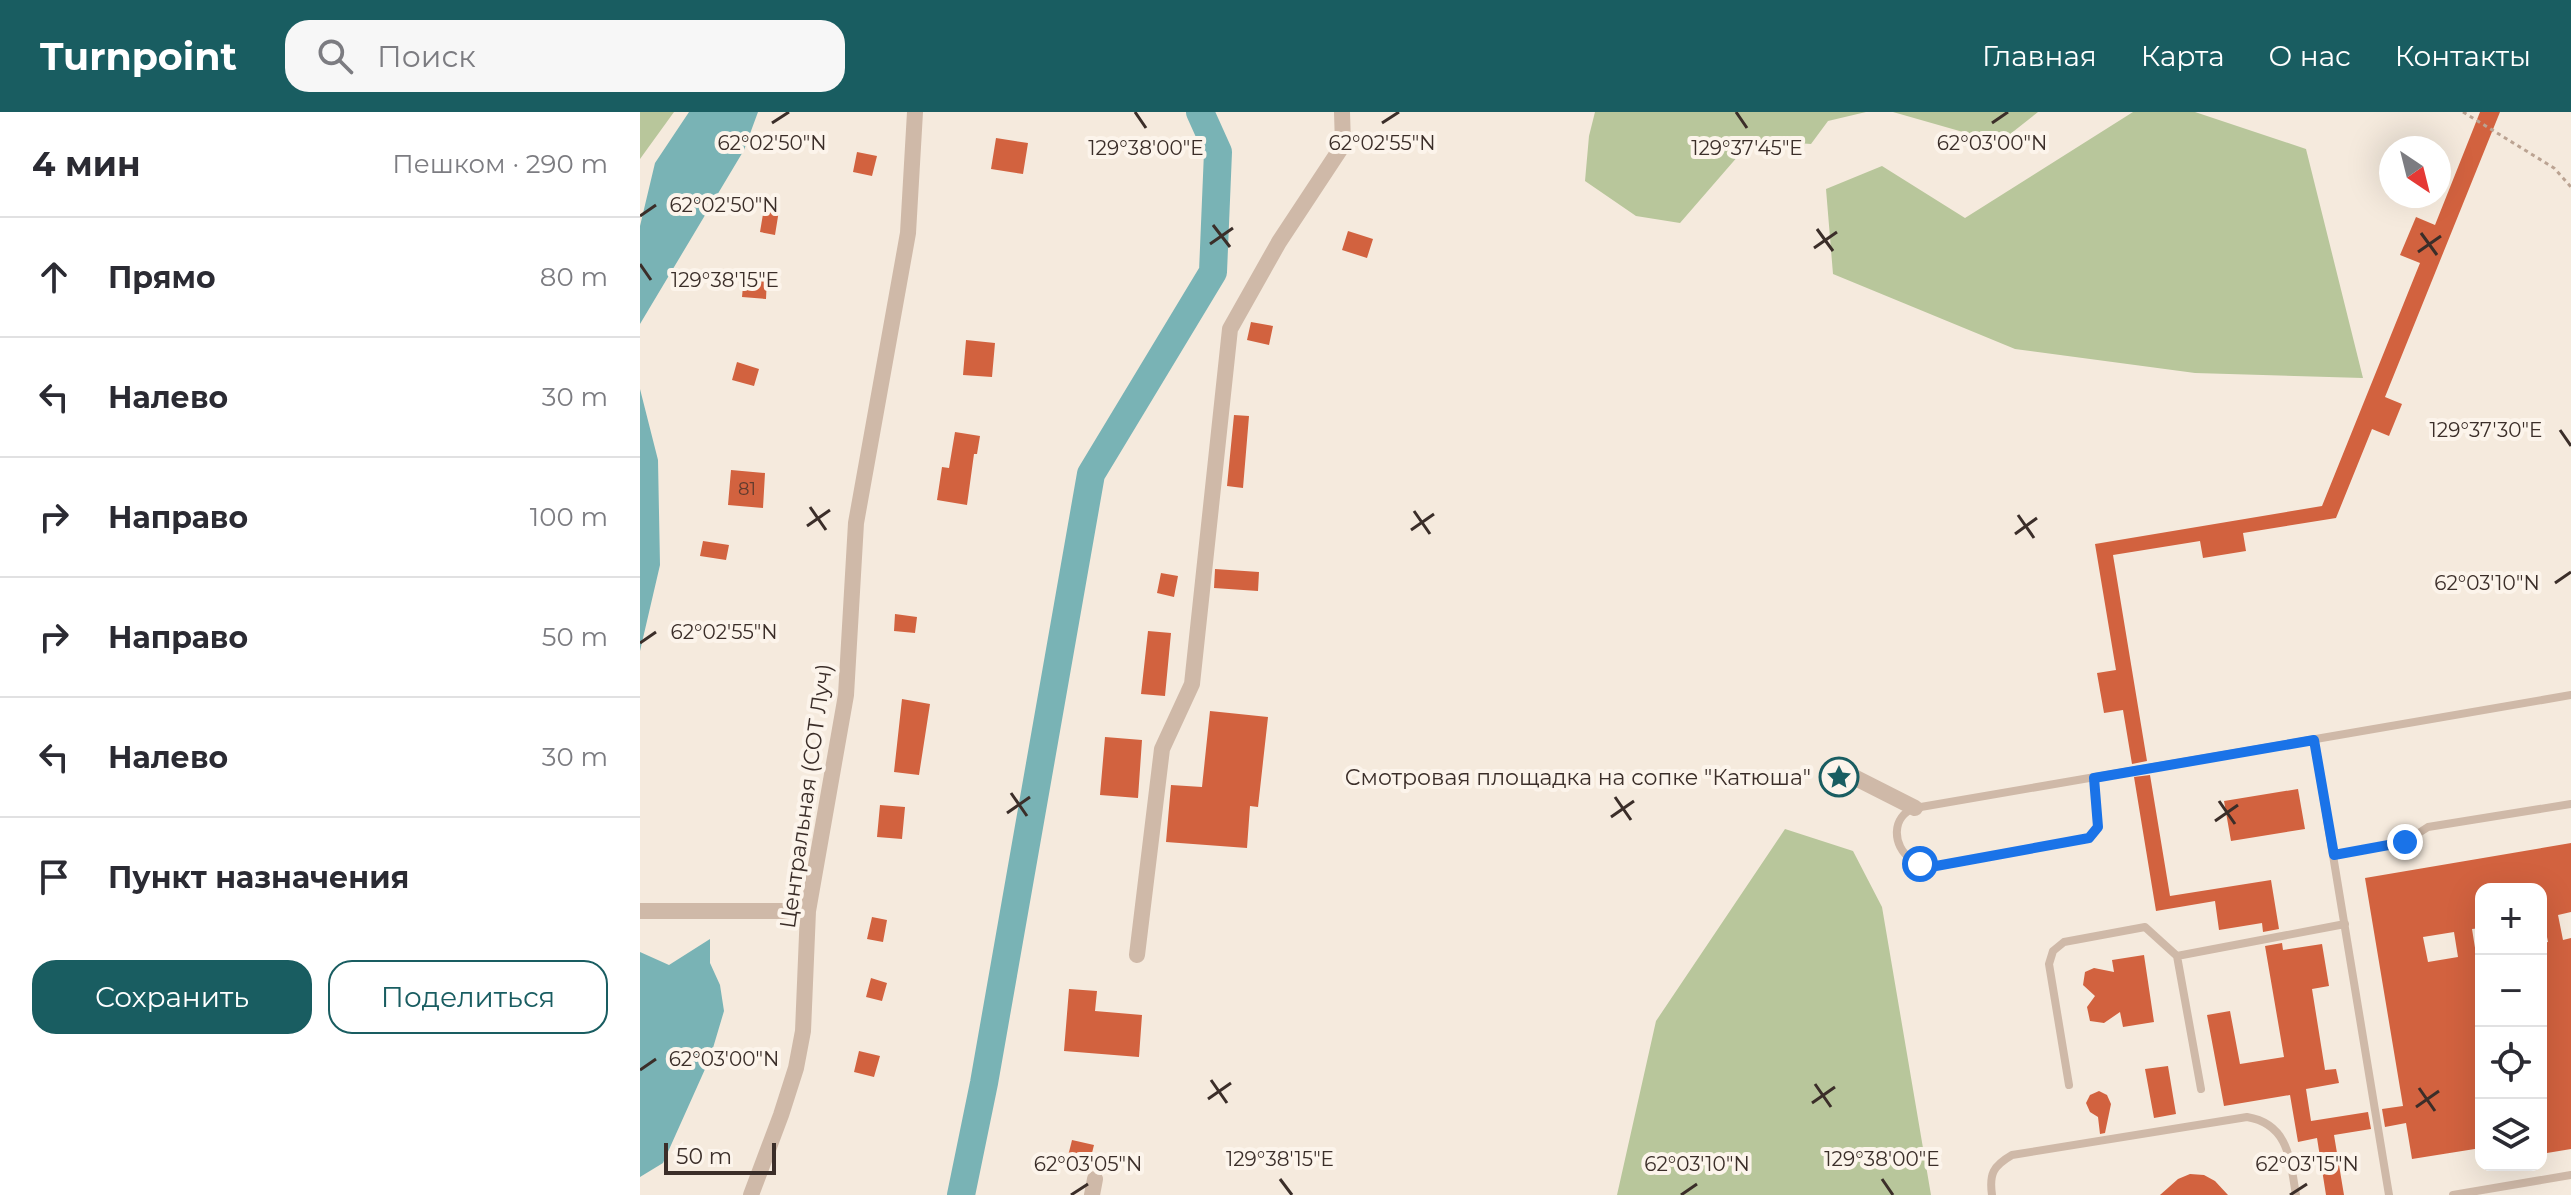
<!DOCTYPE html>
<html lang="ru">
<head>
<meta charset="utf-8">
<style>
	body { margin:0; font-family:Montserrat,sans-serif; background:#f7f7f7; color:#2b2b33 }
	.controls { position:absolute; right:24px; bottom:24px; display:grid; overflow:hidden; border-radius:16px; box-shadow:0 8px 32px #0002 }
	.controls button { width:72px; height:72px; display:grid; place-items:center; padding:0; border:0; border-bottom:2px solid #e1e1e2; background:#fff; color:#2b2b33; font:40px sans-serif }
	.compass { position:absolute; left:1739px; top:24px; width:72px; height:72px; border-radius:50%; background:#fff; box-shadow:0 8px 32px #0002; rotate:145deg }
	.scale { position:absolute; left:24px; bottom:20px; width:112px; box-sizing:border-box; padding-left:8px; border:4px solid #3b2e29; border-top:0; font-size:22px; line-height:28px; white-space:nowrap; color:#3b2e29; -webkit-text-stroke:6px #fcf4eb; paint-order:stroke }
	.stop { position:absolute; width:24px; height:24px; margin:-18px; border:6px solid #1a73e8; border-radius:50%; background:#fff }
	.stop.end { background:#1a73e8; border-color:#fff; box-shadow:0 2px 8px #0008 }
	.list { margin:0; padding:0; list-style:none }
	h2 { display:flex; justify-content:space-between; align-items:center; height:104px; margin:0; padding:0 32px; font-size:34px }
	h2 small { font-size:26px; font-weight:400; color:#7c7c81 }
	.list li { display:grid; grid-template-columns:52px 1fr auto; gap:24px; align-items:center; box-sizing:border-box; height:120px; padding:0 32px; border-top:2px solid #e1e1e2 }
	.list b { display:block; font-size:30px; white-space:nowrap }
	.list em { font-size:26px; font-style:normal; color:#7c7c81 }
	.actions { display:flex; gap:16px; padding:24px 32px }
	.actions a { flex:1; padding:18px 0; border:2px solid #195d61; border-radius:24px; text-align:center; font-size:28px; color:#195d61 }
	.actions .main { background:#195d61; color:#fff }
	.icon { flex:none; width:44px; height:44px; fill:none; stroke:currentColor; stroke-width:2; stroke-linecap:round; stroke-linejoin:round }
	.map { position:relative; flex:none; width:1931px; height:1083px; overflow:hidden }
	header { display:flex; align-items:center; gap:48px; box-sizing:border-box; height:112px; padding:0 40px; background:#195d61; color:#fff }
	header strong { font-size:38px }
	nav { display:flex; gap:44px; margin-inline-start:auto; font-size:28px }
	.search { width:560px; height:72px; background:#f7f7f7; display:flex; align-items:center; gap:20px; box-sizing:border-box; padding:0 28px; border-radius:24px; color:#7c7c81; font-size:30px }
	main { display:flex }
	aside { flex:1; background:#fff }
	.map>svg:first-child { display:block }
	.green { fill:#b8c69b }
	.water { fill:#79b3b5 }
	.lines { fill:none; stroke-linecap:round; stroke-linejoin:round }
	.river { stroke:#79b3b5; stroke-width:28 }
	.building { fill:#d2623f; fill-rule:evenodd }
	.path { stroke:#bba392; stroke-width:3; stroke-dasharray:4 4; stroke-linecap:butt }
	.lane { stroke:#cfb9a8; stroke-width:8 }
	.street { stroke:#cfb9a8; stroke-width:16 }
	.route { stroke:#1a73e8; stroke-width:10 }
	.ticks { fill:none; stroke:#3b2e29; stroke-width:3 }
	.labels { text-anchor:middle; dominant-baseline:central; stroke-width:8; stroke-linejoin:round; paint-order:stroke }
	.number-label { font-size:18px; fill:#613b2e }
	.poi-label { font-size:22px; fill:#3b2e29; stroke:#fcf4eb; text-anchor:end }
	.street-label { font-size:22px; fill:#3b2e29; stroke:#fcf4eb }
	.ticks-label { font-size:20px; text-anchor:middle; fill:#3b2e29; stroke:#fcf4eb; stroke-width:8; stroke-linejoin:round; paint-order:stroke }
</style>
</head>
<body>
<header>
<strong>Turnpoint</strong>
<div class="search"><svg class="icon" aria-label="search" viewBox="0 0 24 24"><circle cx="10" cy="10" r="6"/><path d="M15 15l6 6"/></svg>Поиск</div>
<nav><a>Главная</a><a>Карта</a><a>О нас</a><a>Контакты</a></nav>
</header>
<main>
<aside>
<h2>4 мин<small>Пешком · 290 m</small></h2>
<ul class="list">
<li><svg class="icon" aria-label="ahead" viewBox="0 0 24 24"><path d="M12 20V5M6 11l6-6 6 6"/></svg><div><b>Прямо</b></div><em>80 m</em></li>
<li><svg class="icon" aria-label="left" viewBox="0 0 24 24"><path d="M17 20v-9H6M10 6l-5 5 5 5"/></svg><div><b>Налево</b></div><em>30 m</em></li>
<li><svg class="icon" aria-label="right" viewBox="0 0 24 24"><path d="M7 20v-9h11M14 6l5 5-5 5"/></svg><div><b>Направо</b></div><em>100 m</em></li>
<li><svg class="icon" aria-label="right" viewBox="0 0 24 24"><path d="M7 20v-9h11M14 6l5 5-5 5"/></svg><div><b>Направо</b></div><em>50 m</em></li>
<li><svg class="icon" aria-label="left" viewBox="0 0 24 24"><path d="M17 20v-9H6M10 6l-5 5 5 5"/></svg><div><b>Налево</b></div><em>30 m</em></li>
<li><svg class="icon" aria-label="arrive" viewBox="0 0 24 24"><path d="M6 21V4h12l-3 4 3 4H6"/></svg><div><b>Пункт назначения</b></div></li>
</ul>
<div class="actions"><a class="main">Сохранить</a><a>Поделиться</a></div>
</aside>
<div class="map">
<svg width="1931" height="1083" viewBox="0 0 1931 1083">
	<rect width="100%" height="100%" fill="#f5eadd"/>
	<path class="green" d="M0 0H34L0 47Z
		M955 0H1226L1188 9 1171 32 1112 28 1040 111 996 104 945 69 949 24Z
		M1253 0H1398L1355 34 1323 20Z
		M1493 0H1555L1666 37 1723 266 1555 261 1375 237 1193 162 1186 77 1242 54 1325 106Z
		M1145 717 1213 739 1242 795 1291 1083H977L1016 909Z"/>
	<path class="water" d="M49 0H118L104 38 0 212V114L15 51Z
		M0 277 18 348 20 453 0 539Z
		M70 827V851L80 873 84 899 70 946 23 1051 0 1065V840L29 853Z"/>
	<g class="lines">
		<path class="river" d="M321 1083 344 971 451 362 573 160 578 40 560 0"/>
	</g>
	<path class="building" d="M1840 0H1860L1745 285 1762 292 1749 324 1732 317 1696 406 1603 421 1606 439 1563 446 1560 429 1473 443 1507 649 1492 652 1483 598 1464 601 1457 561 1476 558 1455 432 1682 394 1780 151 1760 143 1776 105 1795 113Z
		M356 26 388 31 383 62 351 57Z
		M217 40 237 44 232 64 213 60Z
		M125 90 140 92 135 123 120 120Z
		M708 119 733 127 727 146 702 138Z
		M104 163 127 165 126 187 102 185Z
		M611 210 633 214 629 233 607 228Z
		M326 228 355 231 352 265 323 263Z
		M97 250 119 257 114 274 92 268Z
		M594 303 609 304 603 376 587 374Z
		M315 320 340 324 337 342H334L327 393 297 388 302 355 309 356Z
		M91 358 125 361 123 396 88 393Z
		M63 429 89 433 86 448 60 444Z
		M575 457 619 460 618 479 574 476Z
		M521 461 538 464 534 485 517 481Z
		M255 502 277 505 275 521 254 519Z
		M508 519 531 521 525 584 501 582Z
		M262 587 290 592 279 663 254 660Z
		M570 599 628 605 618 695 610 694 607 736 526 730 531 673 562 675Z
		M465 625 502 628 498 686 460 683Z
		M1510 663 1530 784 1631 768 1639 817 1623 820 1622 811 1579 818 1575 789 1516 799 1494 665Z
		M1658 677 1665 717 1591 729 1584 689Z
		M240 693 265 695 262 727 237 725Z
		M1931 731V800L1918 803 1923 828 1931 826V1037L1901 1042V831L1908 830 1903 805H1901V777H1841V816L1832 817 1836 842 1841 841V1036L1772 1047 1766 1011 1745 1015 1742 997 1763 994 1725 766ZM1814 820 1818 845 1788 850 1783 825Z
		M232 805 247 808 243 830 227 827Z
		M1642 831 1643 838 1682 832 1689 874 1672 877 1685 958 1696 957 1699 971 1666 977 1671 1009 1728 1000 1731 1017 1694 1023 1704 1083H1686L1677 1026 1658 1030 1650 983 1584 994 1567 903 1590 899 1600 952 1644 945 1625 834Z
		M1504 843 1514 910 1483 915 1480 900 1464 911 1450 909 1447 895 1455 884 1443 873 1445 860 1454 856 1474 860 1472 848Z
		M231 866 247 871 242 889 226 885Z
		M429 877 457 879 455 899 502 903 499 945 424 939Z
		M219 939 240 944 234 965 214 960Z
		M1528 954 1536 1002 1514 1006 1505 957Z
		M1459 979 1467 983 1471 992 1465 1021 1460 1022 1458 1005 1450 1000 1446 991 1450 983Z
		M432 1028 454 1033 450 1049 428 1044Z
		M1550 1062 1564 1063 1575 1069 1588 1083H1520L1538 1067Z"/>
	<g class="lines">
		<path class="path" d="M1823 0 1914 56 1931 75"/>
		<path class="lane" d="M1674 628 1749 1083
			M1454 666 1458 715 1449 726 1296 754C1287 753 1278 753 1271 747 1252 734 1251 704 1275 696L1931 583
			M1694 743 1765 730 1788 715 1931 692
			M1537 844 1561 977
			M1429 973 1409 852 1413 839 1424 830 1505 815 1537 844 1705 812
			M1352 1083C1349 1062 1353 1054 1372 1043L1607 1005C1649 1012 1650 1048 1656 1083
			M1813 1083 1931 1063"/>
		<path class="street" d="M1199 665 1202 659 1275 696
			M0 799H168
			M497 843 522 637 552 572 590 217 639 130 703 33 702 0
			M111 1083 141 1003 156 956 163 919 168 799 206 583 216 411 268 121 275 0
			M452 1083 455 1067"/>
	</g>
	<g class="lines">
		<path class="route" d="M1280 752 1296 754 1449 726 1458 715 1454 666 1674 628 1694 743 1765 730"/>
	</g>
	<path class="ticks" d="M495 0 506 16M1096 0 1107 16M132 11 149 0M742 11 759 0M1352 11 1368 0M0 104 16 93M573 113 590 135M1177 117 1193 139M1781 121 1797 143M570 132 593 116M1174 136 1197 120M1778 140 1801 124M0 152 11 168M1920 318 1931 334M170 395 186 418M774 399 790 422M1378 403 1394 426M167 414 190 398M771 418 794 402M1375 422 1397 406M1915 471 1931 460M0 531 16 520M371 681 387 704M975 685 991 708M1579 689 1595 712M367 701 390 685M971 705 994 689M1575 709 1598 693M0 958 16 947M571 968 587 991M1175 972 1191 995M1779 976 1795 999M568 987 591 971M1172 991 1195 975M1776 995 1799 979M640 1067 652 1083M1242 1067 1253 1083M431 1083 448 1072M1041 1083 1057 1072M1650 1083 1667 1072"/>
	<defs>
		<g id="sight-ring" transform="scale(2)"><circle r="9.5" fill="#fcf4eb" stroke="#195d61" stroke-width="1.5"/><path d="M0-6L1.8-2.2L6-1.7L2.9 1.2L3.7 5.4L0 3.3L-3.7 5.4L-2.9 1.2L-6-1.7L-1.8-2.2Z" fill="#195d61"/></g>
	</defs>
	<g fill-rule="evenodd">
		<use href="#sight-ring" x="1199" y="665"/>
	</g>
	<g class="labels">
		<g class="number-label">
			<text x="107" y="377">81</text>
		</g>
		<g class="poi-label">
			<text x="1171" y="665">Смотровая площадка на сопке "Катюша"</text>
		</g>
		<g class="street-label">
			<text transform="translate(166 684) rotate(-82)">Центральная (СОТ Луч)</text>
		</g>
	</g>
	<g class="ticks-label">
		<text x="132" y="38">62°02'50"N</text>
		<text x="742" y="38">62°02'55"N</text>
		<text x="1352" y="38">62°03'00"N</text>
		<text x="506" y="43">129°38'00"E</text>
		<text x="1107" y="43">129°37'45"E</text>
		<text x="84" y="100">62°02'50"N</text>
		<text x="85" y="175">129°38'15"E</text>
		<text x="1846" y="325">129°37'30"E</text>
		<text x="1847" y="478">62°03'10"N</text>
		<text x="84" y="527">62°02'55"N</text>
		<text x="84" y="954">62°03'00"N</text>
		<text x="640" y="1054">129°38'15"E</text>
		<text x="1242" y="1054">129°38'00"E</text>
		<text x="448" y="1059">62°03'05"N</text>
		<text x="1057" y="1059">62°03'10"N</text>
		<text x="1667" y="1059">62°03'15"N</text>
	</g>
</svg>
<div class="controls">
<button>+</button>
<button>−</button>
<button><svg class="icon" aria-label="locate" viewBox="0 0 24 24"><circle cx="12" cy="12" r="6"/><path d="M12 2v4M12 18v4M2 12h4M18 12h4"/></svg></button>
<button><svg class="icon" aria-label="layers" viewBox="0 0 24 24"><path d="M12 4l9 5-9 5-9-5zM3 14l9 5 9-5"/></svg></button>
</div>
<svg class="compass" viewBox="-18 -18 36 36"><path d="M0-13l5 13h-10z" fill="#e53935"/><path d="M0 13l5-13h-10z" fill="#7c7c81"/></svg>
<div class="scale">50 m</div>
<div class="stop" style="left:1280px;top:752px"></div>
<div class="stop end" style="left:1765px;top:730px"></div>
</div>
</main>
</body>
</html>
